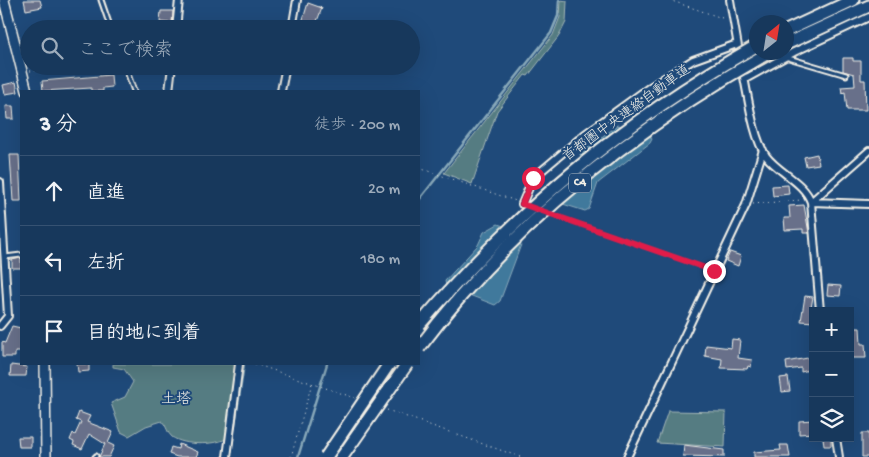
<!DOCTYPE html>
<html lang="ja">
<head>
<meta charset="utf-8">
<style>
	body { margin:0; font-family:"Gochi Hand","Klee One",sans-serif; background:#203f62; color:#f1f3f6 }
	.controls { position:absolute; right:15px; bottom:15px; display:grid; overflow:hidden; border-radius:0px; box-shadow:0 5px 20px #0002 }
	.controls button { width:45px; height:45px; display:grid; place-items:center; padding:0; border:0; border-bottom:1px solid #365272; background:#17385c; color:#f1f3f6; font:25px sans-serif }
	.compass { position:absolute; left:749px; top:15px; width:45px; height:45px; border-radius:50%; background:#17385c; box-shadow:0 5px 20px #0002; rotate:30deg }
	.stop { position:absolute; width:15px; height:15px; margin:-11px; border:4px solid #e11d48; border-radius:50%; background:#fff }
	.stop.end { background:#e11d48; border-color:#fff; box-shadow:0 1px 5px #0008 }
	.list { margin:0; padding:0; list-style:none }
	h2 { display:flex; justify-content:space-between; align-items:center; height:65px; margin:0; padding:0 20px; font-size:21px }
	h2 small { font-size:16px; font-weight:400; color:#9eacbb }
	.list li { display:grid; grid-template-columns:32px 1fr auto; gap:15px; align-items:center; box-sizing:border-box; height:70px; padding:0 20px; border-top:1px solid #365272 }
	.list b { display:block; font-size:19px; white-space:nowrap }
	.list em { font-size:16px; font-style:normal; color:#9eacbb }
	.icon { flex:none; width:28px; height:28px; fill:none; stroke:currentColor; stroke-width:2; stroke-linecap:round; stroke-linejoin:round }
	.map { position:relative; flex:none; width:869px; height:457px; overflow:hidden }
	.search { position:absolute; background:#17385c; box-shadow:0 5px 20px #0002; left:20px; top:20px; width:400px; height:55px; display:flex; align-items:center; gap:12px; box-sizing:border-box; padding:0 18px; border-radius:28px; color:#9eacbb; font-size:19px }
	.panel { position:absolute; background:#17385c; box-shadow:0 5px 20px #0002; left:20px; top:90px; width:400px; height:275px; border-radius:0px }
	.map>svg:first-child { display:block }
	.green { fill:#557c82; stroke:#a4b6b5 }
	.water { fill:#41799c; stroke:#89a9ba }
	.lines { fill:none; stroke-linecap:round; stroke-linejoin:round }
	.stream { stroke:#89a9ba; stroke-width:2.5 }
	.building { fill:#676f8a; stroke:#f4f1e8 }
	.lane-casing { stroke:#f4f1e8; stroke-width:7 }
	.street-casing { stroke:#f4f1e8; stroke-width:10 }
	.secondary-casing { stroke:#f4f1e8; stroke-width:12 }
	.highway-casing { stroke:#f4f1e8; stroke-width:15 }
	.path { stroke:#f4f1e8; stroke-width:1; stroke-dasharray:1 4; stroke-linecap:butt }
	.lane { stroke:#1f4a7a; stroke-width:3 }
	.street { stroke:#1f4a7a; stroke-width:6 }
	.secondary { stroke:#1f4a7a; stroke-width:9 }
	.highway { stroke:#1f4a7a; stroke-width:11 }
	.highway-bridge-casing { stroke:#f4f1e8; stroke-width:15; stroke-linecap:butt }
	.highway-bridge { stroke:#1f4a7a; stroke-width:11 }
	.route { stroke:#e11d48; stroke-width:6 }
	.labels { text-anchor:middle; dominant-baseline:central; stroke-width:4; stroke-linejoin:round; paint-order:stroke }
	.shield { fill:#1f4a7a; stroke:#b4bfc7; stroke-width:1 }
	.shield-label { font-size:12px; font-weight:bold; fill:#f4f1e8 }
	.street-label { font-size:14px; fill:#f4f1e8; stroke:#1f4a7a }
	.neighbourhood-label { font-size:15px; fill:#f4f1e8; stroke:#1f4a7a }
</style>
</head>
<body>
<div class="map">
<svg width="869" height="457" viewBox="0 0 869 457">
	<rect width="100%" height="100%" fill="#1f4a7a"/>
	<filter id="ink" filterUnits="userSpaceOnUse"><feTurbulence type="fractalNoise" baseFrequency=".02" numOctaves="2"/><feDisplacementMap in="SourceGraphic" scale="10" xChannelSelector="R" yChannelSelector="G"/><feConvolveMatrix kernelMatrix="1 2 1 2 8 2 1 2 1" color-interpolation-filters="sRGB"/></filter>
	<g filter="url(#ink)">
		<path class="green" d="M561 0 567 1 566 22 559 36 528 76 525 75 497 111 472 184 444 173 553 35 560 17Z
			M113 364H237L226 439C213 445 185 446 172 437 167 433 167 426 162 421L146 426 129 436 121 432 111 403 125 397 133 382 124 369 113 367Z
			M668 411 726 412 725 447 657 443Z"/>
		<path class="water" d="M617 125 648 133 652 139 650 143 598 183 589 209 585 211 550 200 548 196 553 179 570 173 582 160 580 154Z
			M498 224 525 234 500 301 495 305 446 286 445 281 478 245 484 232Z"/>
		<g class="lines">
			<path class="stream" d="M419 200 551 33 558 16 559 0
				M230 457 244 364
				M298 457 327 364"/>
		</g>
		<path class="building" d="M24 0H40L42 7 26 10Z
			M308 3 322 8 314 29H300Z
			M161 11H173L172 23 160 22Z
			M843 58H853V61H861V80H865L866 110H847L845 92 842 93 841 87 855 86 854 74 843 71Z
			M111 75 112 87 103 88V91H91V88L43 91 42 81Z
			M16 82 18 92 5 94 3 85Z
			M6 106H13L14 119H7Z
			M817 154 819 164 806 166 804 157Z
			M10 155H19L21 201H13Z
			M788 185 789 194 773 196 772 186Z
			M804 205 809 233H803V229L785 230 784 218H790L789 206Z
			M730 252 741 256 738 266 726 261Z
			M21 258V268H12V260Z
			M828 285 841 286 840 296 827 295Z
			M805 296 813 297 811 308 813 322 801 321Z
			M12 326 21 328V352H15V357H2V342L5 343Z
			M850 328H860L861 344H865L866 358H850Z
			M732 339 740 340 738 358 752 360 751 367 748 366 747 369 721 368 722 359 705 356 706 345 731 348Z
			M813 357V369L801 372V368L787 370 786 362Z
			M77 364H89V371L78 372Z
			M11 365 27 367 26 376H10Z
			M788 377 790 391 782 392 780 378Z
			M79 412 90 416 87 422 113 432 108 443 114 446 109 457H99L105 444 89 434 82 449 73 445 74 442 70 440 73 433 75 435 81 422 76 420Z
			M813 420V433L799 434V421Z
			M862 433H869V457H862Z
			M18 437H31V447H19Z
			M823 438H831V446H824Z
			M179 444 198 452 196 457H177L169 454 171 447 178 449Z
			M684 445 724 450V457L683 456Z
			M780 445H788L790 457H754V452L781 450Z"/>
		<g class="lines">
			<g class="lane-casing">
				<path id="lane" d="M101 0 111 29
					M785 57 846 75
					M125 66 134 91
					M5 257 21 255
					M95 457 96 456"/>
			</g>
			<g class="street-casing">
				<path id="street" d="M730 0 740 58
					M176 29 179 0
					M292 29 297 0
					M742 68C748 93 752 135 766 156 779 173 804 182 811 202L820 311
					M745 79 794 52 869 17
					M169 91 172 66
					M281 91 286 66
					M0 182 8 316 0 326
					M811 202 869 151
					M811 202 869 204
					M522 204 533 178 585 134 650 87 693 60 737 44
					M836 438 839 457
					M227 457 239 364
					M627 457 746 205 763 150"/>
			</g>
			<g class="secondary-casing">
				<path id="secondary" d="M4 0 27 91
					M45 364 46 457"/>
			</g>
			<g class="highway-casing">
				<path id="highway" d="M786 31 853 0
					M786 44 869 6"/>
			</g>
			<path class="path" d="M669 0 725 19
				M30 71 96 66
				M419 168 516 201
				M753 204 801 200
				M555 215 709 269
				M255 364 355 398
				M387 410 520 457
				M291 457 312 383"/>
			<use href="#lane" class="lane"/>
			<use href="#street" class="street"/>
			<use href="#secondary" class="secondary"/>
			<use href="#highway" class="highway"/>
			<g class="highway-bridge-casing">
				<path id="highway-bridge" d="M419 325C520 208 622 122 756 46
					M419 348C511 225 637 127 770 52
					M326 457 389 364
					M342 457 407 364"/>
			</g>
			<use href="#highway-bridge" class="highway-bridge"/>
		</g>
	</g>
	<g class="lines" filter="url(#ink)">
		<path class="route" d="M533 178 522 204 714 271"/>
	</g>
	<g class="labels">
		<rect class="shield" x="569" y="173.5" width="22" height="19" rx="4"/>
		<g class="shield-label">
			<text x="580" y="183">C4</text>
		</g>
		<g class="street-label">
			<text transform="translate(627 114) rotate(-36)">首都圏中央連絡自動車道</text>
		</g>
		<g class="neighbourhood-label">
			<text x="176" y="400">土塔</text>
		</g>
	</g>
</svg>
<div class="controls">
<button>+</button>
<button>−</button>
<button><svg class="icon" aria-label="layers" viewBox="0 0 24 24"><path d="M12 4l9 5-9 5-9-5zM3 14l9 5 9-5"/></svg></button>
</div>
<svg class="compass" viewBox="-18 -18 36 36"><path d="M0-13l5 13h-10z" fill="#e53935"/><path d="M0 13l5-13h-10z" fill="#9eacbb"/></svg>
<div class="stop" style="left:533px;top:178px"></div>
<div class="stop end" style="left:714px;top:271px"></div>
<div class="search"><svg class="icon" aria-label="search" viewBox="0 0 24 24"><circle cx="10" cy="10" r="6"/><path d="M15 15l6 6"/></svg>ここで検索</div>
<section class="panel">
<h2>3 分<small>徒歩 · 200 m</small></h2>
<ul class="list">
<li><svg class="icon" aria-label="ahead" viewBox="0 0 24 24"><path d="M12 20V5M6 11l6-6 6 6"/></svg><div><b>直進</b></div><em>20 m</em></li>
<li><svg class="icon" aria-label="left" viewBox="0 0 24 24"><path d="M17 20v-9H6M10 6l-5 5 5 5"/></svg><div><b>左折</b></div><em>180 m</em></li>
<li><svg class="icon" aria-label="arrive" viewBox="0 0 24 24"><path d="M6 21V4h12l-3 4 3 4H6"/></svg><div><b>目的地に到着</b></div></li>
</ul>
</section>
</div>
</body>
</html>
